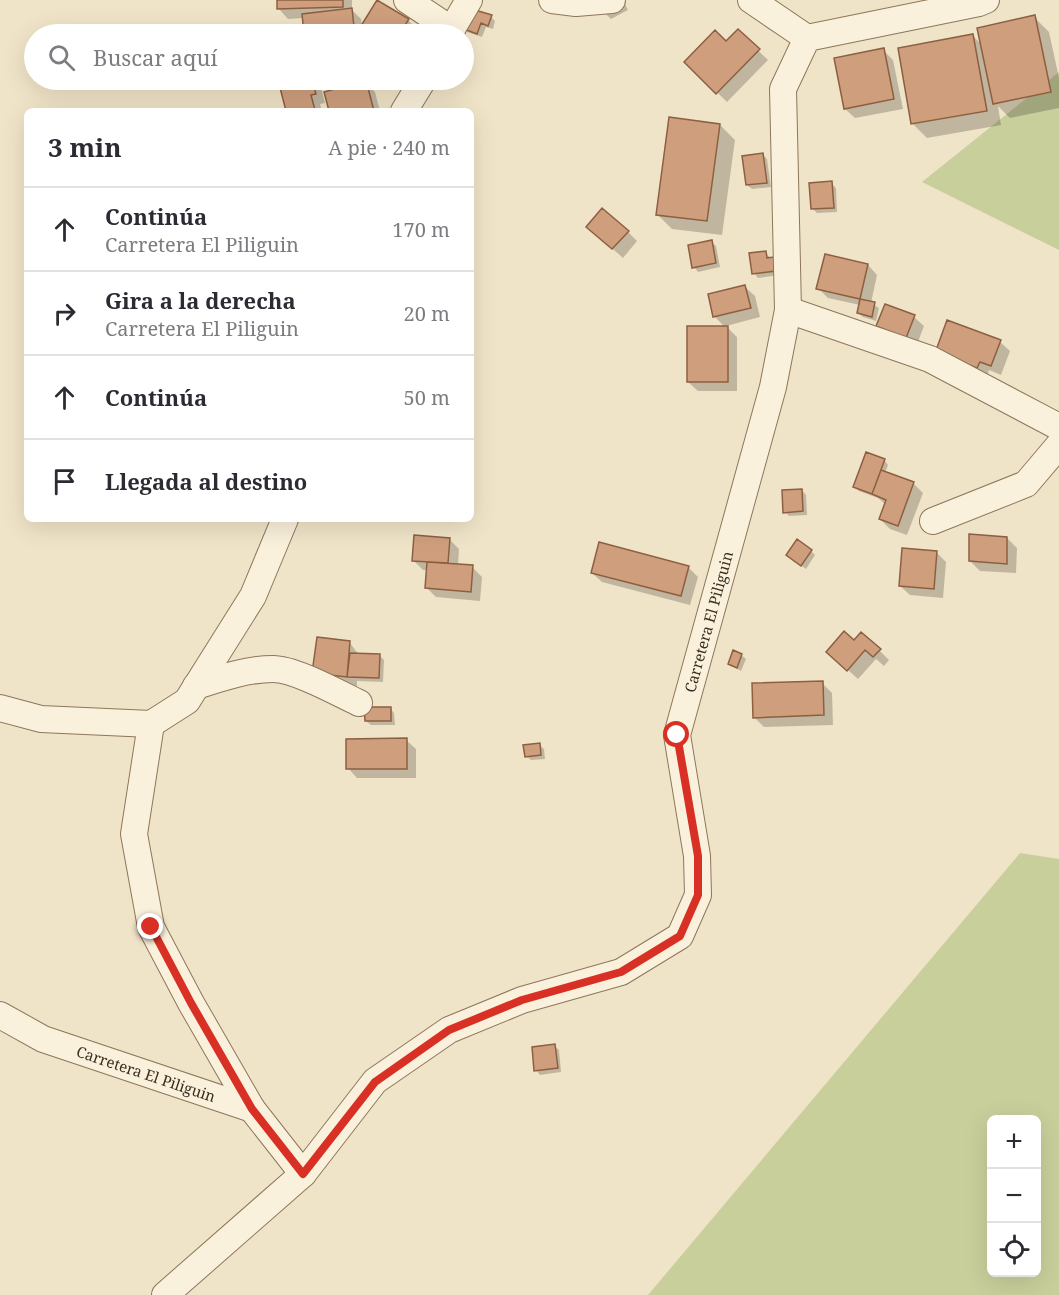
<!DOCTYPE html>
<html lang="es">
<head>
<meta charset="utf-8">
<style>
	body { margin:0; font-family:"Noto Serif",serif; background:#f2f2f3; color:#2b2b33 }
	.controls { position:absolute; right:18px; bottom:18px; display:grid; overflow:hidden; border-radius:9px; box-shadow:0 6px 24px #0002 }
	.controls button { width:54px; height:54px; display:grid; place-items:center; padding:0; border:0; border-bottom:2px solid #e1e1e2; background:#fff; color:#2b2b33; font:30px sans-serif }
	.stop { position:absolute; width:18px; height:18px; margin:-14px; border:4px solid #d93025; border-radius:50%; background:#fff }
	.stop.end { background:#d93025; border-color:#fff; box-shadow:0 2px 6px #0008 }
	.list { margin:0; padding:0; list-style:none }
	h2 { display:flex; justify-content:space-between; align-items:center; height:78px; margin:0; padding:0 24px; font-size:26px }
	h2 small { font-size:20px; font-weight:400; color:#7c7c81 }
	.list li { display:grid; grid-template-columns:39px 1fr auto; gap:18px; align-items:center; box-sizing:border-box; height:84px; padding:0 24px; border-top:2px solid #e1e1e2 }
	.list b { display:block; font-size:22px; white-space:nowrap }
	.list p { margin:0; font-size:20px; white-space:nowrap; color:#7c7c81 }
	.list em { font-size:20px; font-style:normal; color:#7c7c81 }
	.icon { flex:none; width:33px; height:33px; fill:none; stroke:currentColor; stroke-width:2; stroke-linecap:round; stroke-linejoin:round }
	.map { position:relative; flex:none; width:1059px; height:1295px; overflow:hidden }
	.search { position:absolute; background:#fff; box-shadow:0 6px 24px #0002; left:24px; top:24px; width:450px; height:66px; display:flex; align-items:center; gap:15px; box-sizing:border-box; padding:0 21px; border-radius:33px; color:#7c7c81; font-size:22px }
	.panel { position:absolute; background:#fff; box-shadow:0 6px 24px #0002; left:24px; top:108px; width:450px; height:414px; border-radius:9px }
	.map>svg:first-child { display:block }
	.green { fill:#c9cf9b; fill-rule:evenodd }
	.shadow { fill:#0003 }
	.building { fill:#cf9f7d; stroke:#8d5f41; stroke-width:1.5 }
	.lines { fill:none; stroke-linecap:round; stroke-linejoin:round }
	.minor-casing { stroke:#8d765c; stroke-width:28 }
	.minor { stroke:#faf1dc; stroke-width:26 }
	.route { stroke:#d93025; stroke-width:8 }
	.labels { text-anchor:middle; dominant-baseline:central; stroke-width:4.5; stroke-linejoin:round; paint-order:stroke }
	.street-label { font-size:15px; fill:#3d2e20; stroke:#f7eed8 }
</style>
</head>
<body>
<div class="map">
<svg width="1059" height="1295" viewBox="0 0 1059 1295">
	<rect width="100%" height="100%" fill="#f0e4c8"/>
	<path class="green" d="M1059 72V250L922 182Z
		M1020 853 1059 859V1295H648ZM992 1120H1036V1272H992Z"/>
	<path class="shadow" d="M278 0H352V10L361 19 362 26 408 20 418 30 415 34H366L363 32V34H307L303 18 288 19 279 9Z
		M552 0H623L628 10 611 19 594 3 568 16Z
		M491 17 495 21 493 29 486 27 482 37 467 32 463 28Z
		M1034 17 1049 32 1059 78V108L1010 118 998 106 1001 125 927 138 912 123 973 36 982 45Z
		M738 31 768 60 727 102 686 62 726 43Z
		M883 50 893 60 903 109 855 118 845 109Z
		M280 80H357L321 88 325 103 320 104 322 111H288Z
		M365 82 375 92 380 111H330Z
		M720 125 735 140 722 235 672 229 657 214Z
		M763 155 767 159 771 187 752 189 747 185Z
		M831 183 836 188 837 212 817 213 812 208Z
		M628 232 637 241 623 258 598 236Z
		M711 242 716 246 720 267 698 272 694 267Z
		M765 253 770 257 779 275 758 278 754 273Z
		M868 265 877 275 871 303 879 308 876 321 863 317 858 313 860 305 828 298 818 288Z
		M745 287 755 296 760 317 726 326 737 337V391H698L688 382 726 328 715 317 709 296Z
		M914 317 924 326 916 347 887 335 878 326Z
		M1000 342 1010 351 1001 375 989 370 987 377 937 352Z
		M884 460 888 465 885 473 913 483 923 493 907 535 890 529 880 519 886 505 878 498 859 491 855 487Z
		M802 490 806 495 807 515 789 516 785 512Z
		M1007 538 1017 548 1016 573 980 571 970 561Z
		M449 539 459 549 458 566 472 567 482 577 480 601 436 597 426 587 428 570H423L413 560Z
		M811 551 815 555 806 569 792 559Z
		M936 552 946 562 943 598 910 595 900 586Z
		M688 567 698 577 690 605 602 582 592 573Z
		M854 642 879 650 889 660 884 666 876 659 858 679 838 661Z
		M350 643 359 655H379L384 660 383 682 357 681V686L324 682Z
		M741 655 746 659 741 671 729 664Z
		M822 683 832 693 833 725 764 727 754 717Z
		M390 708 394 713 395 725H371L366 721Z
		M406 740 416 749V778H357L348 768Z
		M539 745 544 749 545 759 531 760 526 756Z
		M554 1046 559 1050 561 1072 540 1075 536 1070Z"/>
	<path class="building" d="M277 0H343V7L277 9Z
		M377 0 409 19 399 34H367L359 29Z
		M352 8 354 27 304 34 302 14Z
		M475 10 492 15 488 26 481 23 477 34 461 28Z
		M1035 15 1051 92 993 104 977 28Z
		M738 29 760 49 716 94 684 62 715 30 726 41Z
		M973 34 987 111 911 124 898 48Z
		M884 48 894 99 844 109 834 58Z
		M278 80H302L303 81 312 80 316 94 311 95 315 110 286 111Z
		M366 80 374 111H329L324 92Z
		M669 117 720 124 707 221 656 215Z
		M763 153 767 183 746 185 742 156Z
		M832 181 834 208 811 209 809 183Z
		M602 208 629 231 612 249 586 227Z
		M712 240 716 263 692 268 688 245Z
		M766 251 767 258 774 257 776 271 752 274 749 253Z
		M825 254 868 264 860 299 816 289Z
		M745 285 751 308 713 317 708 294Z
		M860 299 875 302 872 317 857 313Z
		M885 304 915 315 906 338 876 326Z
		M947 320 1001 340 991 366 980 362 977 368 935 353Z
		M687 326H728V382H687Z
		M866 452 885 459 872 494 853 487Z
		M881 470 914 482 898 526 879 519 886 500 872 494Z
		M802 489 803 511 783 513 782 490Z
		M969 534 1007 537V564L969 561Z
		M414 535 450 538 448 563 412 561Z
		M797 539 812 550 801 566 786 555Z
		M599 542 689 566 681 596 591 573Z
		M902 548 937 551 934 589 899 586Z
		M427 562 473 565 471 592 425 588Z
		M844 631 854 640 861 632 881 649 873 657 865 650 847 671 826 652Z
		M317 637 350 641 347 677 312 673Z
		M733 650 742 654 737 668 728 664Z
		M350 653 380 654 379 678 347 677Z
		M823 681 824 715 753 718 752 683Z
		M364 707H391V721H365Z
		M407 738V769H346V739Z
		M540 743 541 755 525 757 523 745Z
		M555 1044 558 1068 534 1071 532 1047Z"/>
	<g class="lines">
		<g class="minor-casing">
			<g id="minor">
				<path d="M407 0 452 30"/>
				<path d="M552 0 576 3 612 0"/>
				<path d="M751 0 807 38"/>
				<path d="M449 34 469 0"/>
				<path d="M404 111 423 80"/>
				<path d="M788 310 930 359 1059 427"/>
				<path d="M933 521 1026 484 1059 445"/>
				<path d="M196 686C221 678 247 669 273 669 295 669 338 693 359 703"/>
				<path d="M0 708 41 719 151 724 187 701 253 596 285 519"/>
				<path d="M151 724 134 834 151 927 191 1003 252 1109"/>
				<path id="s1" d="M0 1015 43 1039 252 1109 303 1174"/>
				<path id="s2" d="M165 1295 303 1174 375 1081 449 1030 522 1000 621 972 680 936 698 895 697 856 677 735 773 387 788 310 783 89 807 38 979 3 986 0"/>
			</g>
		</g>
		<use href="#minor" class="minor"/>
	</g>
	<g class="lines">
		<path class="route" d="M151 927 191 1003 252 1109 303 1174 375 1082 449 1030 522 1000 621 972 680 936 698 895V856L677 735"/>
	</g>
	<g class="labels">
		<g class="street-label">
			<text stroke="none"><textPath href="#s2" startOffset="966">Carretera El Piliguin</textPath></text>
			<text stroke="none"><textPath href="#s1" startOffset="158">Carretera El Piliguin</textPath></text>
		</g>
	</g>
</svg>
<div class="controls">
<button>+</button>
<button>−</button>
<button><svg class="icon" aria-label="locate" viewBox="0 0 24 24"><circle cx="12" cy="12" r="6"/><path d="M12 2v4M12 18v4M2 12h4M18 12h4"/></svg></button>
</div>
<div class="stop" style="left:677px;top:735px"></div>
<div class="stop end" style="left:151px;top:927px"></div>
<div class="search"><svg class="icon" aria-label="search" viewBox="0 0 24 24"><circle cx="10" cy="10" r="6"/><path d="M15 15l6 6"/></svg>Buscar aquí</div>
<section class="panel">
<h2>3 min<small>A pie · 240 m</small></h2>
<ul class="list">
<li><svg class="icon" aria-label="ahead" viewBox="0 0 24 24"><path d="M12 20V5M6 11l6-6 6 6"/></svg><div><b>Continúa</b><p>Carretera El Piliguin</p></div><em>170 m</em></li>
<li><svg class="icon" aria-label="right" viewBox="0 0 24 24"><path d="M7 20v-9h11M14 6l5 5-5 5"/></svg><div><b>Gira a la derecha</b><p>Carretera El Piliguin</p></div><em>20 m</em></li>
<li><svg class="icon" aria-label="ahead" viewBox="0 0 24 24"><path d="M12 20V5M6 11l6-6 6 6"/></svg><div><b>Continúa</b></div><em>50 m</em></li>
<li><svg class="icon" aria-label="arrive" viewBox="0 0 24 24"><path d="M6 21V4h12l-3 4 3 4H6"/></svg><div><b>Llegada al destino</b></div></li>
</ul>
</section>
</div>
</body>
</html>
